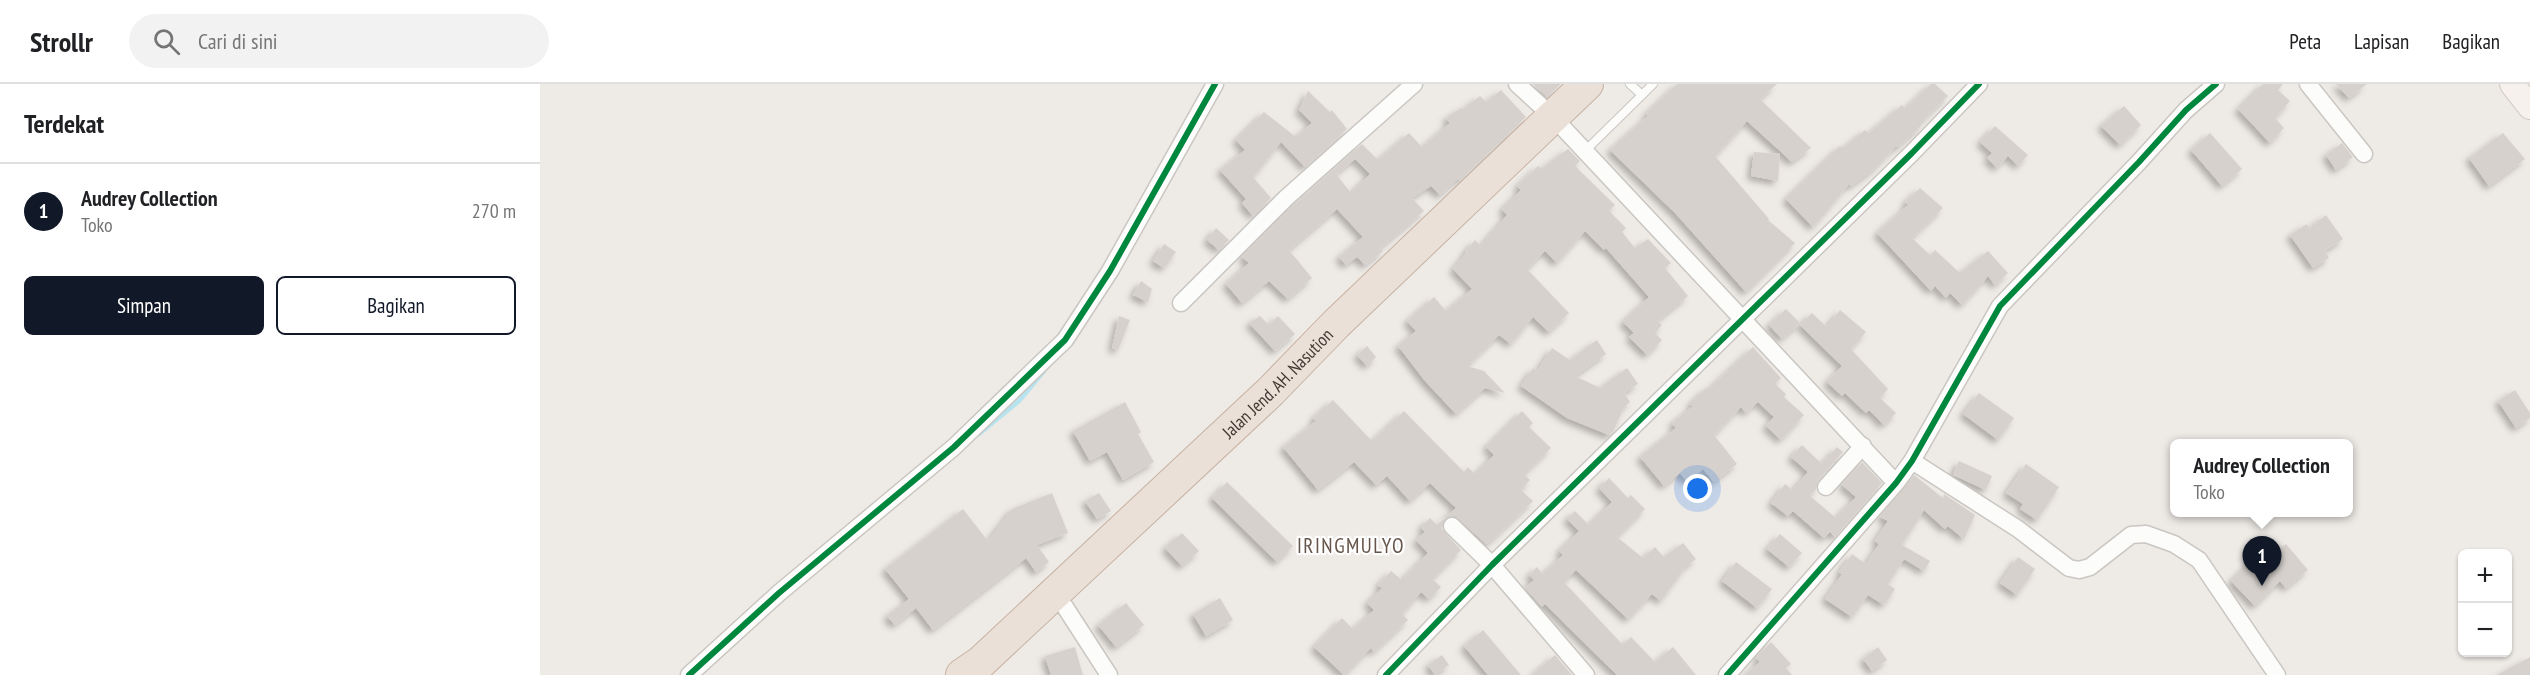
<!DOCTYPE html>
<html lang="id">
<head>
<meta charset="utf-8">
<style>
	body { margin:0; font-family:"PT Sans Narrow",sans-serif; background:#f2f2f2; color:#202124 }
	.controls { position:absolute; right:18px; bottom:18px; display:grid; overflow:hidden; border-radius:9px; box-shadow:0 2px 4px #0004 }
	.controls button { width:54px; height:54px; display:grid; place-items:center; padding:0; border:0; border-bottom:2px solid #e0e0e0; background:#fff; color:#202124; font:30px sans-serif }
	.you { position:absolute; left:1158px; top:405px; width:21px; height:21px; margin:-15px; border:4px solid #fff; border-radius:50%; background:#1a73e8; box-shadow:0 0 0 9px #1a73e833 }
	.badge { display:grid; place-items:center; width:39px; height:39px; border-radius:50%; background:#111827; color:#fff; font-size:20px; font-weight:700 }
	.pin { position:absolute; translate:-50% -50px; filter:drop-shadow(0 2px 3px #0008) }
	.pin::after { content:''; position:absolute; top:32px; width:21px; height:18px; background:inherit; clip-path:polygon(0 0,100% 0,50% 100%) }
	.popup { position:absolute; left:1630px; top:355px; width:183px; height:78px; box-sizing:border-box; display:grid; place-content:center; border-radius:9px; background:#fff; filter:drop-shadow(0 2px 4px #0005); font-size:20px; white-space:nowrap; color:#757577 }
	.popup b { font-size:22px; color:#202124 }
	.popup::after { content:''; position:absolute; left:50%; top:100%; margin-left:-12px; border:12px solid transparent; border-top-color:#fff }
	.list { margin:0; padding:0; list-style:none }
	h2 { display:flex; justify-content:space-between; align-items:center; height:78px; margin:0; padding:0 24px; font-size:26px }
	h2 small { font-size:20px; font-weight:400; color:#757577 }
	.list li { display:grid; grid-template-columns:39px 1fr auto; gap:18px; align-items:center; box-sizing:border-box; height:96px; padding:0 24px; border-top:2px solid #e0e0e0 }
	.list b { display:block; font-size:22px; white-space:nowrap }
	.list p { margin:0; font-size:20px; white-space:nowrap; color:#757577 }
	.list em { font-size:20px; font-style:normal; color:#757577 }
	.actions { display:flex; gap:12px; padding:18px 24px }
	.actions a { flex:1; padding:14px 0; border:2px solid #111827; border-radius:9px; text-align:center; font-size:21px; color:#111827 }
	.actions .main { background:#111827; color:#fff }
	.icon { flex:none; width:33px; height:33px; fill:none; stroke:currentColor; stroke-width:2; stroke-linecap:round; stroke-linejoin:round }
	.map { position:relative; flex:none; width:1990px; height:591px; overflow:hidden }
	header { display:flex; align-items:center; gap:36px; box-sizing:border-box; height:84px; padding:0 30px; background:#fff; border-bottom:2px solid #e0e0e0 }
	header strong { font-size:28px }
	nav { display:flex; gap:33px; margin-inline-start:auto; font-size:21px }
	.search { width:420px; height:54px; background:#f2f2f2; display:flex; align-items:center; gap:15px; box-sizing:border-box; padding:0 21px; border-radius:33px; color:#757577; font-size:22px }
	main { display:flex }
	aside { flex:1; background:#fff }
	.map>svg:first-child { display:block }
	.lines { fill:none; stroke-linecap:round; stroke-linejoin:round }
	.stream { stroke:#b5e3ee; stroke-width:4.5 }
	.building { fill:#d6d1cd; fill-rule:evenodd; filter:url(#shadow) }
	.lane-casing { stroke:#cac6c2; stroke-width:10 }
	.street-casing { stroke:#cac6c2; stroke-width:19 }
	.secondary-casing { stroke:#cfc7be; stroke-width:26 }
	.highway-casing { stroke:#c6b1a1; stroke-width:34 }
	.lane { stroke:#fcfcfb; stroke-width:8 }
	.street { stroke:#fcfcfb; stroke-width:16 }
	.secondary { stroke:#f6f1ec; stroke-width:24 }
	.highway { stroke:#ebe0d7; stroke-width:32 }
	.cycleway-casing { stroke:#fff; stroke-width:10 }
	.cycleway { stroke:#00873e; stroke-width:6 }
	.labels { text-anchor:middle; dominant-baseline:central; stroke-width:4.5; stroke-linejoin:round; paint-order:stroke }
	.street-label { font-size:18px; fill:#433933; stroke:#fff }
	.quarter-label { font-size:21px; letter-spacing:1.5px; fill:#66554a; stroke:#fff }
</style>
</head>
<body>
<header>
<strong>Strollr</strong>
<div class="search"><svg class="icon" aria-label="search" viewBox="0 0 24 24"><circle cx="10" cy="10" r="6"/><path d="M15 15l6 6"/></svg>Cari di sini</div>
<nav><a>Peta</a><a>Lapisan</a><a>Bagikan</a></nav>
</header>
<main>
<aside>
<h2>Terdekat<small></small></h2>
<ul class="list">
<li><span class="badge">1</span><div><b>Audrey Collection</b><p>Toko</p></div><em>270 m</em></li>
</ul>
<div class="actions"><a class="main">Simpan</a><a>Bagikan</a></div>
</aside>
<div class="map">
<svg width="1990" height="591" viewBox="0 0 1990 591">
	<defs>
		<filter id="shadow"><feDropShadow dx="-4" dy="4" stdDeviation="3" flood-color="#0004"/></filter>
	</defs>
	<rect width="100%" height="100%" fill="#eeeae6"/>
	<g class="lines">
		<path class="stream" d="M439 350 479 317 504 287"/>
	</g>
	<path class="building" d="M993 0H1021L1007 13Z
		M1137 0H1237L1220 15 1271 64 1252 78 1207 37 1175 72 1229 135 1228 136 1255 159 1206 208 1135 129 1070 66 1108 32 1106 30Z
		M1391 0H1395L1408 12 1380 39 1382 41 1358 63 1356 62 1333 86 1311 102 1309 100 1273 143 1246 115 1300 62 1303 64 1325 46 1329 49 1362 21 1365 25Z
		M1723 0H1743L1738 6 1750 17 1735 34 1744 44 1730 59 1698 25Z
		M1796 0H1827L1809 14Z
		M961 6 986 33 920 96 918 95 900 111 891 102 872 114 884 127 840 164 843 167 825 181 817 173 806 181 799 173 823 153 797 125 749 166 772 194 748 215 729 197 702 219 686 200 709 179 702 173 753 122 822 60 838 76 869 49 882 63 910 39 906 34 921 24 923 25 940 12 946 18ZM815 75 830 90 811 109 796 90Z
		M768 7 790 28 792 26 807 45 765 83 741 58 713 93 731 114 713 132 702 119 706 115 680 86 705 66 696 56 724 28 756 53 772 39 759 26Z
		M1584 22 1601 41 1580 61 1561 42Z
		M1455 42 1488 71 1478 82 1468 72 1457 84 1447 74 1452 69 1440 58Z
		M1670 49 1702 85 1682 102 1651 66Z
		M1963 49 1985 75 1949 102 1929 74Z
		M1802 59 1813 73 1796 86 1786 71Z
		M1028 65 1040 77 1035 82 1075 121 1069 127 1086 144 1082 148 1095 164 1108 155 1131 179 1125 184 1148 212 1117 237 1122 241 1115 249 1122 256 1107 271 1089 253 1094 249 1083 238 1109 213 1066 164 1064 166 1045 147 1017 179 1005 167 987 185 1029 229 1009 248 993 233 971 260 959 251 927 282 944 287 965 309 945 304 916 330 885 297 858 262 876 247 867 237 894 213 906 227 932 205 913 185 926 169 925 168 935 156 941 162 967 131 962 125 981 106 977 102 998 82 1001 85Z
		M1214 68 1240 70 1238 97 1211 92Z
		M1380 104 1403 124 1372 154 1390 171 1395 166 1420 189 1448 167 1468 189 1455 201 1448 192 1422 221 1410 209 1406 214 1395 202 1391 207 1337 149 1368 121 1365 118Z
		M1786 131 1803 155 1785 167 1789 174 1773 184 1750 151 1767 140 1769 144Z
		M676 144 689 156 679 166 667 156Z
		M624 160 636 168 624 184 613 177Z
		M601 197 612 205 608 218 593 211Z
		M1246 225 1260 239 1242 255 1229 241Z
		M1300 226 1326 248 1311 265 1348 305 1340 314 1356 329 1344 341 1329 326 1326 329 1305 309 1302 312 1287 298 1302 282 1260 241 1272 229 1287 243Z
		M579 232 590 236 578 266 572 264Z
		M720 232 729 241 738 232 755 250 735 267 709 239Z
		M1057 256 1066 270 1035 292 1060 304 1087 284 1098 300 1084 309 1090 318 1084 323 1073 348 1069 351 1027 334 981 302 993 284 997 287 1012 264 1030 276Z
		M827 262 836 273 827 282 817 271Z
		M1213 263 1241 294 1235 300 1246 310 1244 313 1264 331 1241 356 1226 342 1234 333 1218 318 1206 329 1201 323 1174 351 1197 380 1174 398 1163 385 1147 398 1140 389 1124 402 1100 373 1136 344 1132 339 1153 322 1150 320 1166 304 1168 306Z
		M1975 306 1990 329V334L1976 344 1958 317Z
		M1439 309 1474 334 1458 356 1423 330Z
		M793 316 832 357 864 327 924 388 928 383 935 390 954 371 946 363 982 327 993 339 989 343 1011 364 984 390 990 396 981 406 993 417 952 456 946 460 915 432 904 435 902 445 921 466 892 495 901 503 889 515 881 508 862 530 868 536 834 568 831 564 804 591 774 563 802 534 813 545 834 526 827 519 842 504 838 501 851 487 862 496 888 469 876 456 885 448 881 443 890 434 897 441 916 424 890 399 870 417 847 392 836 401 814 378 778 406 743 363 776 337 773 334Z
		M585 318 601 348 598 350 614 378 583 396 567 368 550 377 533 347Z
		M1262 361 1282 380 1297 363 1303 368 1278 396 1276 405 1270 412 1296 434 1316 413 1302 401 1322 378 1342 399 1295 453 1290 448 1284 454 1253 427 1248 432 1231 419 1245 400 1253 406 1268 388 1251 373Z
		M1419 377 1452 392 1446 406 1413 391Z
		M1486 380 1519 403 1497 436 1480 425 1483 420 1466 409Z
		M1374 391 1403 414 1404 410 1435 431 1424 455 1408 442 1405 445 1384 426 1362 461 1390 477 1384 487 1364 475 1348 500 1355 505 1344 521 1328 511 1312 533 1285 515 1302 490 1299 488 1312 470 1326 480 1339 460 1335 457 1348 437 1340 433Z
		M1069 394 1088 414 1091 411 1105 425 1077 453 1103 474 1115 463 1124 473 1143 459 1156 475 1146 482 1121 517 1112 510 1088 535 1036 486 1024 498 1083 561 1091 553 1115 578 1133 563 1156 591H1077L1005 520 1002 523 985 504 994 496 989 491 997 483 1003 490 1023 471 1019 467 1039 447 1027 435 1035 427 1049 441 1072 418 1059 404Z
		M687 398 753 462 737 478 672 414Z
		M512 409 528 449 497 461 509 478 496 488 486 474 393 546 376 524 355 541 347 532 369 515 345 485 423 425 448 457 472 425Z
		M559 409 571 427 557 435 545 417Z
		M642 449 659 467 642 482 625 464Z
		M1240 450 1262 469 1249 483 1227 465Z
		M1746 460 1768 486 1746 504 1740 497 1715 522 1691 497 1711 477 1717 483Z
		M1478 473 1495 485 1477 511 1460 499Z
		M1196 478 1232 505 1217 524 1182 497Z
		M680 514 693 536 666 552 653 530Z
		M586 519 604 541 576 563 558 541Z
		M943 546 981 591H948L924 562Z
		M1231 558 1251 580 1246 584 1252 591H1204L1220 578 1216 574Z
		M535 563 543 591H511L505 572Z
		M1338 563 1347 576 1332 587 1323 575Z
		M902 571 909 581 895 591 888 581Z
		M1015 571 1032 591H992Z
		M1990 573V591H1957Z"/>
	<g class="lines">
		<g class="lane-casing">
			<path id="lane" d="M1102 11 1113 0
				M1045 67 1102 11 1090 0"/>
		</g>
		<g class="street-casing">
			<path id="street" d="M977 0 1012 32 1356 399
				M1768 0 1824 70
				M641 219 746 114 874 0
				M1372 377 1478 445 1529 484 1539 486 1550 483 1591 451 1606 450 1634 460 1659 476 1737 591
				M1286 403 1323 362
				M912 442 952 481 1046 591
				M516 509 569 591
				M149 591 239 509 414 363 525 256 570 187 675 0
				M846 591 952 481 1372 69 1439 0
				M1187 591 1356 399 1372 377 1460 222 1599 78 1646 26 1676 0"/>
		</g>
		<g class="secondary-casing">
			<path id="secondary" d="M1972 0 1990 23"/>
		</g>
		<g class="highway-casing">
			<g id="highway">
				<path id="s1" d="M422 591 441 578 730 308 796 240 1047 0"/>
			</g>
		</g>
		<use href="#lane" class="lane"/>
		<use href="#street" class="street"/>
		<use href="#secondary" class="secondary"/>
		<use href="#highway" class="highway"/>
		<g class="cycleway-casing">
			<path id="cycleway" d="M149 591 239 509 414 363 525 256 570 187 675 0
				M846 591 952 481 1372 69 1439 0
				M1187 591 1356 399 1372 377 1460 222 1599 78 1646 26 1676 0"/>
		</g>
		<use href="#cycleway" class="cycleway"/>
	</g>
	<g class="labels">
		<g class="street-label">
			<text stroke="none"><textPath href="#s1" startOffset="430">Jalan Jend. AH. Nasution</textPath></text>
		</g>
		<g class="quarter-label">
			<text x="811" y="461">IRINGMULYO</text>
		</g>
	</g>
</svg>
<div class="controls">
<button>+</button>
<button>−</button>
</div>
<div class="you"></div>
<div class="pin badge" style="left:1722px;top:502px">1</div>
<div class="popup"><b>Audrey Collection</b>Toko</div>
</div>
</main>
</body>
</html>
